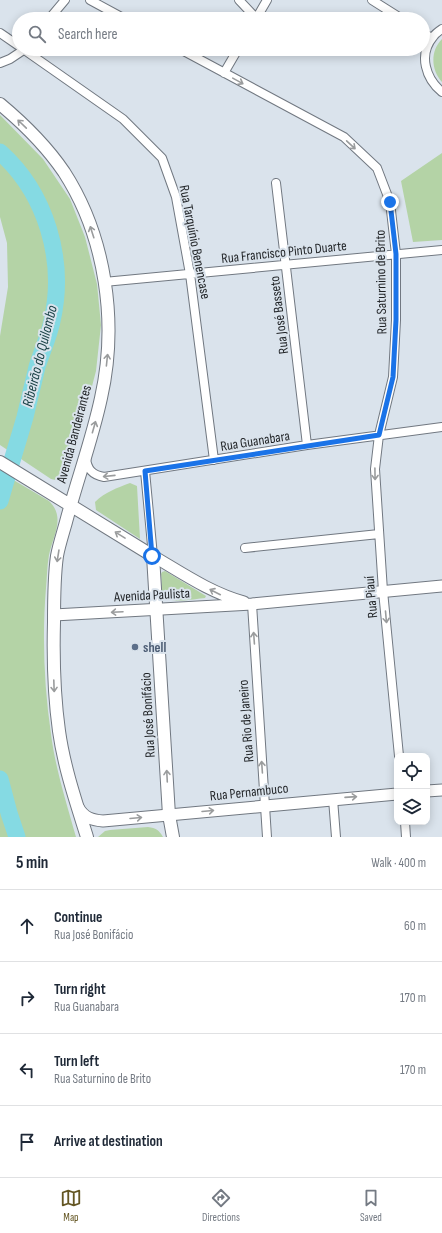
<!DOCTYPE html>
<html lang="en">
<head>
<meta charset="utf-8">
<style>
	body { margin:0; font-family:"Sofia Sans Condensed",sans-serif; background:#f2f2f3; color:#1f2937 }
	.controls { position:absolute; right:12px; bottom:12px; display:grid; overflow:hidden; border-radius:8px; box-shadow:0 2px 10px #0003 }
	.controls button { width:36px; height:36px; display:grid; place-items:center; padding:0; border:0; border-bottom:1px solid #e0e1e3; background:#fff; color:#1f2937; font:20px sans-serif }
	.stop { position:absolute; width:12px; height:12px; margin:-9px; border:3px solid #1a73e8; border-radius:50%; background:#fff }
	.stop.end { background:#1a73e8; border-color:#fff; box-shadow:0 1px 4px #0008 }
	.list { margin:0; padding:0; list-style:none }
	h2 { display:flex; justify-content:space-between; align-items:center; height:52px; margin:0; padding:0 16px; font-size:17px }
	h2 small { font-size:13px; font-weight:400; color:#747a83 }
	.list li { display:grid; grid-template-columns:26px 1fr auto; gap:12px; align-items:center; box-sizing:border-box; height:72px; padding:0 16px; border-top:1px solid #e0e1e3 }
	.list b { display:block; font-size:15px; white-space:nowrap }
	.list p { margin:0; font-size:13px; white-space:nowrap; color:#747a83 }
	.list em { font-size:13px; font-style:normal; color:#747a83 }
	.icon { flex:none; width:22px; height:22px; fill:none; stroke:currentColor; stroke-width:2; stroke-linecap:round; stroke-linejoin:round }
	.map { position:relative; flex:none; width:442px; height:837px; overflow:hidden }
	.search { position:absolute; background:#fff; box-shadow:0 2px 10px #0003; left:12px; right:12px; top:12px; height:44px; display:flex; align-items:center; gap:10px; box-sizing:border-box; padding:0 14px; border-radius:22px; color:#747a83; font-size:15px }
	.sheet { height:340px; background:#fff }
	nav { display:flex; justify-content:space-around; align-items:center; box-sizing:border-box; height:56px; border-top:1px solid #e0e1e3; background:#fff; font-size:11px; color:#747a83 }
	nav a { display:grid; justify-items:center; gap:2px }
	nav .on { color:#645623 }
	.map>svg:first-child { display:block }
	.green { fill:#b4d3a6 }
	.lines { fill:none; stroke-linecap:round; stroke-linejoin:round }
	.river { stroke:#85dae3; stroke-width:17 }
	.street-casing { stroke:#717881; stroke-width:10 }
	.secondary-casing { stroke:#717881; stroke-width:13 }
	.primary-casing { stroke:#717881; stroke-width:14 }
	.street { stroke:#fff; stroke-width:8 }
	.secondary { stroke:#fff; stroke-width:11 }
	.primary { stroke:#fff; stroke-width:12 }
	.oneway { stroke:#9a9c9d }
	.route { stroke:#1a73e8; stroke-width:5 }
	.service-dot { fill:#5c6f8a; stroke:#dae3ec; stroke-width:1.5 }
	.labels { text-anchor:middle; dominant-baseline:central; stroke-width:4; stroke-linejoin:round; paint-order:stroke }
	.street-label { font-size:14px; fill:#1f2225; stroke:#dae3ec }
	.service-label { font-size:14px; font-weight:bold; fill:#4e5e75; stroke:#dae3ec; text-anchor:start }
	.water-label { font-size:15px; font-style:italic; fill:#1a4246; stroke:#dae3ec }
</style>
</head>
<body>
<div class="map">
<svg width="442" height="837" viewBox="0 0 442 837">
	<rect width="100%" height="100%" fill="#dae3ec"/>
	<path class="green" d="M442 39V82C431 70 430 51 442 39Z
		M0 115 43 159 70 199 85 237 97 284 101 325 96 371 69 474C64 480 58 481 51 479L0 445V336L8 287 7 243 0 217Z
		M442 153V240L413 242 401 181Z
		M0 472 49 501C66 517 53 536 49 555 47 566 47 577 46 588 42 636 44 686 51 734 55 767 67 805 76 837H0Z
		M130 483 137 486 140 539 96 510 95 502C105 492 117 488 130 483Z
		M165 571 206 596 205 598C195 599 166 605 162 594 161 588 162 580 161 574L162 572Z
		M148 827C156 828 159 830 163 837H98L105 831 110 830Z"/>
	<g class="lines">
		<path class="river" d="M0 152C46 193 66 260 52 321 49 336 42 351 37 367 33 383 29 400 25 417 17 445 8 473 0 501
			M0 779 9 813 17 837"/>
		<g class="street-casing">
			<path id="street" d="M90 0 125 19
				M239 0 256 18
				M372 0 402 19
				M49 19 65 0
				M256 19 267 0
				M442 29C439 31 435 34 433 37 418 55 426 79 442 92
				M0 33 19 46
				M423 33 432 38
				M23 49 123 119 162 158 176 197 190 274 214 460
				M180 49 344 137 377 168 390 202 396 254V320L393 377 379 435 375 469 383 591 399 756
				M0 63 10 59 25 49
				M224 73 238 49
				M276 183 307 445
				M104 282 442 250
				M86 458C87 470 93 475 104 477L307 445 442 427
				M145 471 153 556
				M245 548 379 534
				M252 604 267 837
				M333 799 336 837
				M405 822 406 837"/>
		</g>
		<g class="secondary-casing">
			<path id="secondary" d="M153 556C182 573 211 593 244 602
				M54 615 252 604 442 586
				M427 791 442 790
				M78 807C84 818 92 820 103 821L397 794"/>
		</g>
		<g class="primary-casing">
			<path id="primary" d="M0 104C24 124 47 147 64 172 106 237 118 323 101 398 92 440 77 480 66 522 63 533 59 545 57 556 54 577 54 601 54 622 53 659 54 695 59 731 64 767 76 802 87 837
				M0 462 153 556 169 815 173 837"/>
		</g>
		<use href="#street" class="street"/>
		<use href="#secondary" class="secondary"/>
		<use href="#primary" class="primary"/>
	</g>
	<defs><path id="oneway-shaft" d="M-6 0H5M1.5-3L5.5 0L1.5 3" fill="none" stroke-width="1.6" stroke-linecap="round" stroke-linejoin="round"/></defs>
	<g class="oneway">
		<use href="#oneway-shaft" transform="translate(238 81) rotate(29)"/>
		<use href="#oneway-shaft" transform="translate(22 124) rotate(-136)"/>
		<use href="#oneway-shaft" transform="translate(351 145) rotate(43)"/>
		<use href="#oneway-shaft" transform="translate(92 232) rotate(-108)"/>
		<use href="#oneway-shaft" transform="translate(107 360) rotate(-84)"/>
		<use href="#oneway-shaft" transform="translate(94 427) rotate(-74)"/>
		<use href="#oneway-shaft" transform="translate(375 474) rotate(89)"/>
		<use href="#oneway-shaft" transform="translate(109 476) rotate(174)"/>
		<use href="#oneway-shaft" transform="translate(120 535) rotate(-148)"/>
		<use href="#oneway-shaft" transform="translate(58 556) rotate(99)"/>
		<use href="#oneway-shaft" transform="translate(215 592) rotate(-153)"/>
		<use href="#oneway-shaft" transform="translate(117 612) rotate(177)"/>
		<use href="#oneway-shaft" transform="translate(386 617) rotate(85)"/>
		<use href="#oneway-shaft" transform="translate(254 638) rotate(-94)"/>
		<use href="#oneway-shaft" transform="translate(54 686) rotate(88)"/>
		<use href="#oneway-shaft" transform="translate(262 767) rotate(-94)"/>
		<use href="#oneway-shaft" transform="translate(167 776) rotate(-93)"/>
		<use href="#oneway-shaft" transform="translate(351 797) rotate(-4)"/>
		<use href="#oneway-shaft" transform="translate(208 811) rotate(-5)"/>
		<use href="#oneway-shaft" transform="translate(136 818) rotate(-5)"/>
	</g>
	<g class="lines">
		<path class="route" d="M152 556 145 471 379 435 393 377 396 320V254L390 202"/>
	</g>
	<circle class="service-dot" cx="135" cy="647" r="4"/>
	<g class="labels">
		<g class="street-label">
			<text transform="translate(195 242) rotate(79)">Rua Tarquínio Benencase</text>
			<text transform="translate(284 252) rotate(-6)">Rua Francisco Pinto Duarte</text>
			<text transform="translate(381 282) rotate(-91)">Rua Saturnino de Brito</text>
			<text transform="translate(279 315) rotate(-97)">Rua José Basseto</text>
			<text transform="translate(74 434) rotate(-75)">Avenida Bandeirantes</text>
			<text transform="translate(255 441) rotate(-9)">Rua Guanabara</text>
			<text transform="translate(152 595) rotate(-3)">Avenida Paulista</text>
			<text transform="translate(371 597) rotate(-95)">Rua Piauí</text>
			<text transform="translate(148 715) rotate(-93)">Rua José Bonifácio</text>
			<text transform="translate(246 721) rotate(-94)">Rua Rio de Janeiro</text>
			<text transform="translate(249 792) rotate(-6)">Rua Pernambuco</text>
		</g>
		<g class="service-label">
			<text x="143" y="647">shell</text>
		</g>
		<g class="water-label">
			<text transform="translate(40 356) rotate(-76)">Ribeirão do Quilombo</text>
		</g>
	</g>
</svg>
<div class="controls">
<button><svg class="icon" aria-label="locate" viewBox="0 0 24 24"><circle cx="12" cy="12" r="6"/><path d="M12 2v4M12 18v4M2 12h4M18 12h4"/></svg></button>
<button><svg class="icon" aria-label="layers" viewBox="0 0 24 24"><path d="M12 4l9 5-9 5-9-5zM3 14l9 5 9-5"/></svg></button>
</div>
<div class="stop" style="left:152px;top:556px"></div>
<div class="stop end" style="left:390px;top:202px"></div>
<div class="search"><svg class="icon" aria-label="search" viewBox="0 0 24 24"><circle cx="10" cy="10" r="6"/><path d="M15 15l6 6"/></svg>Search here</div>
</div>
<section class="sheet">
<h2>5 min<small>Walk · 400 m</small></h2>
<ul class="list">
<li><svg class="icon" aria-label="ahead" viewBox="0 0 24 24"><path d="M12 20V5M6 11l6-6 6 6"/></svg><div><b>Continue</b><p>Rua José Bonifácio</p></div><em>60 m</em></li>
<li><svg class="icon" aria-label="right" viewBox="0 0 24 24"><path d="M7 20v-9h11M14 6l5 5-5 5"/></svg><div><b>Turn right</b><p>Rua Guanabara</p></div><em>170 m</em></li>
<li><svg class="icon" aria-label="left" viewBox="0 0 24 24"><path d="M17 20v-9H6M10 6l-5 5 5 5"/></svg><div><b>Turn left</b><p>Rua Saturnino de Brito</p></div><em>170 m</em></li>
<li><svg class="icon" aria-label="arrive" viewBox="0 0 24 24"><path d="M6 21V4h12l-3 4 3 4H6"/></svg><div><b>Arrive at destination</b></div></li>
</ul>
</section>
<nav>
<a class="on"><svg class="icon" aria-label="map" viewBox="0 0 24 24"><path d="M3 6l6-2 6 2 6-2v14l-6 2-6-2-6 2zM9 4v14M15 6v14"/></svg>Map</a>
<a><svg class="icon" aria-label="directions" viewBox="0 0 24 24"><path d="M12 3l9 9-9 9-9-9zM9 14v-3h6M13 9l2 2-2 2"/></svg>Directions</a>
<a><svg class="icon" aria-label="saved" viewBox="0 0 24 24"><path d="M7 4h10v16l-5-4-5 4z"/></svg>Saved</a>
</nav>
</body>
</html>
